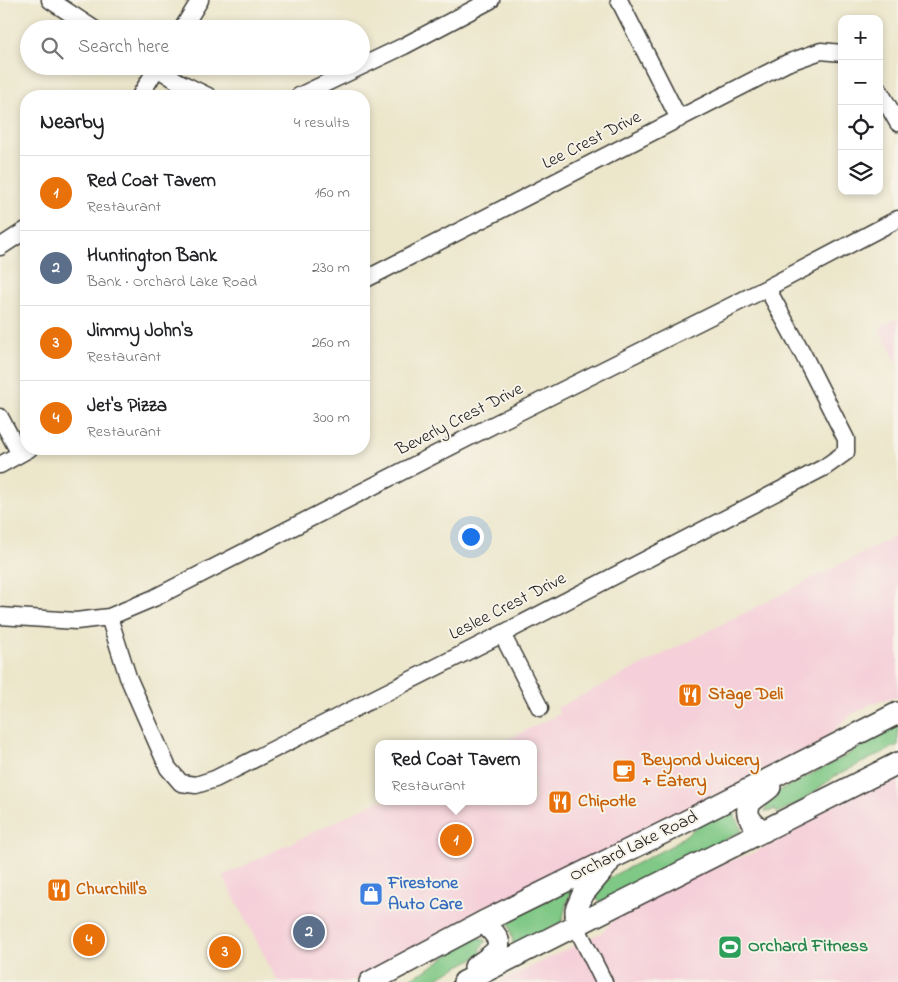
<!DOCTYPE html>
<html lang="en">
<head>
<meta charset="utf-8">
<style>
	body { margin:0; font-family:"Indie Flower",sans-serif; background:#f2f2f2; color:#202124 }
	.controls { position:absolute; right:15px; top:15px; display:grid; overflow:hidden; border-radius:10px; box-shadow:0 2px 8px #0003 }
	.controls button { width:45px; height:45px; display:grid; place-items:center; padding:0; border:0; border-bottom:1px solid #e0e0e0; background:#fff; color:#202124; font:25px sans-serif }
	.you { position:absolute; left:470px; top:536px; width:18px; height:18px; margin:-12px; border:4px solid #fff; border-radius:50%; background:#1a73e8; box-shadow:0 0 0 8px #1a73e833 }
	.badge { display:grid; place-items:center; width:32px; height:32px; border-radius:50%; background:#111827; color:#fff; font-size:16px; font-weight:700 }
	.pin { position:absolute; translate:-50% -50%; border:2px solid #fff; box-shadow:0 1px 5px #0006 }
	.popup { position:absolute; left:375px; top:740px; width:162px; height:65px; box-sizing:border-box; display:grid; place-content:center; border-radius:10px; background:#fff; filter:drop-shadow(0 1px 4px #0005); font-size:16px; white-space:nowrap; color:#757577 }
	.popup b { font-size:19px; color:#202124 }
	.popup::after { content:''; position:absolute; left:50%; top:100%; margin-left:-10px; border:10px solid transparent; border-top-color:#fff }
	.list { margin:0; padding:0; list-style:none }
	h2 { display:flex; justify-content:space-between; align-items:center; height:65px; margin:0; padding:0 20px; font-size:21px }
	h2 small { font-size:16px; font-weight:400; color:#757577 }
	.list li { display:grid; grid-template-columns:32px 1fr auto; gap:15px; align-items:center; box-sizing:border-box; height:75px; padding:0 20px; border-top:1px solid #e0e0e0 }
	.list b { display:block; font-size:19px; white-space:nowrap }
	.list p { margin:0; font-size:16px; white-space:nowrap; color:#757577 }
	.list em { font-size:16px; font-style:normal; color:#757577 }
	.icon { flex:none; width:28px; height:28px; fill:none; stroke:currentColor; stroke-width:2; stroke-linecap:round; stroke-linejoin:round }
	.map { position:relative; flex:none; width:898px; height:982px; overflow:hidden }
	.search { position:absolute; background:#fff; box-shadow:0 2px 8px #0003; left:20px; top:20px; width:350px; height:55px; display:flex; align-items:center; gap:12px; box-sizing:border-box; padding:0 18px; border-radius:28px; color:#757577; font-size:19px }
	.panel { position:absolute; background:#fff; box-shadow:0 2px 8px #0003; left:20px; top:90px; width:350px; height:365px; border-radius:20px }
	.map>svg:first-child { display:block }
	.built { fill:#f5cfd9 }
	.green { fill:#7fc885; stroke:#4e7250 }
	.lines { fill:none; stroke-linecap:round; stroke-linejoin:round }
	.minor-casing { stroke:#3b3a36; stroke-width:19 }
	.major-casing { stroke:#3b3a36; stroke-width:24 }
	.minor { stroke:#fff; stroke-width:16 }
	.major { stroke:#fff; stroke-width:21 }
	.labels { text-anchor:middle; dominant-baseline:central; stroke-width:4; stroke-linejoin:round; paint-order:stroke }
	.street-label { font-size:18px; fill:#1c1c1c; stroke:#f7f3e8 }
	.food-label { font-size:18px; font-weight:bold; fill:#c56008; stroke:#f7f3e8; text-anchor:start }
	.shop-label { font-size:18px; font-weight:bold; fill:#366cbe; stroke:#f7f3e8; text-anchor:start }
	.leisure-label { font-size:18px; font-weight:bold; fill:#27864d; stroke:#f7f3e8; text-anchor:start }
</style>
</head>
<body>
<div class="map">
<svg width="898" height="982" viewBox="0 0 898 982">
	<rect width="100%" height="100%" fill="#f7f3e8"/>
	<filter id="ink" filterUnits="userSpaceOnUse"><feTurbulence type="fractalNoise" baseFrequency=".02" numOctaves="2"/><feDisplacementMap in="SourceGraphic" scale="10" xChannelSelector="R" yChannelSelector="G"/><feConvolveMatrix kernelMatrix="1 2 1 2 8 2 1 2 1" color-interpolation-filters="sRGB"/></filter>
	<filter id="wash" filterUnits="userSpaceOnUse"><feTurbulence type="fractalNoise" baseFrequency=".0096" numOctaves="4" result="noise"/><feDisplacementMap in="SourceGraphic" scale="20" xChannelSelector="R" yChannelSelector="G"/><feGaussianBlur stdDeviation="1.12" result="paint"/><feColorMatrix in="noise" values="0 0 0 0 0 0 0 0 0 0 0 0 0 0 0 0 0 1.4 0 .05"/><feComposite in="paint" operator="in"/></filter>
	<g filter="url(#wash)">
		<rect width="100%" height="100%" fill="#ece6cb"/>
		<path class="built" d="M898 318V365L879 328Z
			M898 535V696L873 703 851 715 822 742 505 902 351 982H278L223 876 378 801H534V744H498L560 714 557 708Z
			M898 772V982H500L604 931 618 913 712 867 753 853 793 833 802 821Z"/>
		<path class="green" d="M898 723V745L835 776 802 801 777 813 775 809 771 811H764L769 802 777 798 775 793 846 756 880 732Z
			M735 805V817L742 831 601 903 595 895 604 882 616 874 673 845 707 819Z
			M571 888 572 891 566 905 562 922 514 947 510 928 507 921Z
			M478 935 481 940 484 939 486 941 480 949 482 954 440 976 432 982H403L427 970 466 942Z"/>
	</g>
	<g filter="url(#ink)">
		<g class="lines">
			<g class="minor-casing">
				<path id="minor" d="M50 0 94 29
					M619 0 679 119
					M182 29 200 0
					M154 66 179 82 208 96
					M879 90 898 123
					M140 96 158 66
					M299 96 404 46 491 0
					M0 247 26 230
					M364 280 787 63 821 51 842 53
					M0 417 20 454
					M0 465 29 449
					M0 616 76 621 109 617 154 598 491 426 767 288 898 219
					M109 617 128 677 168 768 181 783 196 785 215 779 502 634 825 467 846 452V439L804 356 767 288
					M502 634 540 708
					M576 926 604 982"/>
			</g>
			<g class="major-casing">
				<path id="major" d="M764 831C754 825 742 815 751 802 756 797 765 792 770 787
					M576 926V910L583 894 608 864
					M475 967C500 950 509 945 483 922
					M370 982 483 922 675 827 898 713
					M464 982 898 763"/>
			</g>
			<use href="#minor" class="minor"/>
			<use href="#major" class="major"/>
		</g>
	</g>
	<defs>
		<g id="restaurant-square" transform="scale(1.25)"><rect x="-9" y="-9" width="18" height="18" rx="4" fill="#e8710a" stroke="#f7f3e8"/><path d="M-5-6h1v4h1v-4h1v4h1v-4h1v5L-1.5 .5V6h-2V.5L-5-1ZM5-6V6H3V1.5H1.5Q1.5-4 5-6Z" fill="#fff"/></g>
		<g id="cafe-square" transform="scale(1.25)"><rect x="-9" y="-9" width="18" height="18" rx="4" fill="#e8710a" stroke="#f7f3e8"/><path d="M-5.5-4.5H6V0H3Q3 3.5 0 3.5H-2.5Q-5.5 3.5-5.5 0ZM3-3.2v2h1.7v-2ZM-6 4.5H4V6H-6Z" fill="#fff"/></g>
		<g id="shop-square" transform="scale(1.25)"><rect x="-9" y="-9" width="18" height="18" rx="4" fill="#3f7fe0" stroke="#f7f3e8"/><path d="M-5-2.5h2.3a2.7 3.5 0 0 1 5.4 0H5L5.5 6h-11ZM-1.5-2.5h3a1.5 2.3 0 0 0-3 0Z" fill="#fff"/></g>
		<g id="stadium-square" transform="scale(1.25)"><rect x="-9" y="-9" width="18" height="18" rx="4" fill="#2e9e5b" stroke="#f7f3e8"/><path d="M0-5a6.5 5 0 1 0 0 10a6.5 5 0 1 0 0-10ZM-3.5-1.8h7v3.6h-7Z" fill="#fff"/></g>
	</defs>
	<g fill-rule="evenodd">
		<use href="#restaurant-square" x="690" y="695"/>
		<use href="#cafe-square" x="624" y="771"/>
		<use href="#restaurant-square" x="560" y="802"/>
		<use href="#restaurant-square" x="59" y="890"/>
		<use href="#shop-square" x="371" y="894"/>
		<use href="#stadium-square" x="730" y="947"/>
	</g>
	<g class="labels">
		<g class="street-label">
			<text transform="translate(592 141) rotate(-27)">Lee Crest Drive</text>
			<text transform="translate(460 420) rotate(-27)">Beverly Crest Drive</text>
			<text transform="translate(508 607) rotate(-27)">Leslee Crest Drive</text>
			<text transform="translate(634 847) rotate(-26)">Orchard Lake Road</text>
		</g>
		<g class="food-label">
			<text x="708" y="695">Stage Deli</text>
			<text x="642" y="761">Beyond Juicery<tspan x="642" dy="21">+ Eatery</tspan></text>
			<text x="578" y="802">Chipotle</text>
			<text x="76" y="890">Churchill's</text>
		</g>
		<g class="shop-label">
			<text x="388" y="884">Firestone<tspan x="388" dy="21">Auto Care</tspan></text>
		</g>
		<g class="leisure-label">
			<text x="748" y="947">Orchard Fitness</text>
		</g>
	</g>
</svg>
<div class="controls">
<button>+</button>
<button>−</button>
<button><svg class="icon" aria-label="locate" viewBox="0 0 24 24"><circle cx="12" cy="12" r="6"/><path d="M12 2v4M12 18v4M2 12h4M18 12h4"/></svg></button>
<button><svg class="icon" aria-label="layers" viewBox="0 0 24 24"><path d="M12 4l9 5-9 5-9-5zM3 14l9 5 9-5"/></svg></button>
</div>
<div class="you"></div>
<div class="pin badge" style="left:456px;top:840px;background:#e8710a">1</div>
<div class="popup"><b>Red Coat Tavern</b>Restaurant</div>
<div class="pin badge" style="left:309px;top:932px;background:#5c6f8a">2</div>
<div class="pin badge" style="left:225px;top:952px;background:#e8710a">3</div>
<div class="pin badge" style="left:89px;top:940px;background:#e8710a">4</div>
<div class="search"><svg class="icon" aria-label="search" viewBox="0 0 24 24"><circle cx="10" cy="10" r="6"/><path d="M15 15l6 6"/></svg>Search here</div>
<section class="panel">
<h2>Nearby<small>4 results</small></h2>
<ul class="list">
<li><span class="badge" style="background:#e8710a">1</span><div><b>Red Coat Tavern</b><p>Restaurant</p></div><em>160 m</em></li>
<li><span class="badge" style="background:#5c6f8a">2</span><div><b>Huntington Bank</b><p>Bank · Orchard Lake Road</p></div><em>230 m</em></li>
<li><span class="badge" style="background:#e8710a">3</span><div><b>Jimmy John's</b><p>Restaurant</p></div><em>260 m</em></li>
<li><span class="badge" style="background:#e8710a">4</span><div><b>Jet's Pizza</b><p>Restaurant</p></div><em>300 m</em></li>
</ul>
</section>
</div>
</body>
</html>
